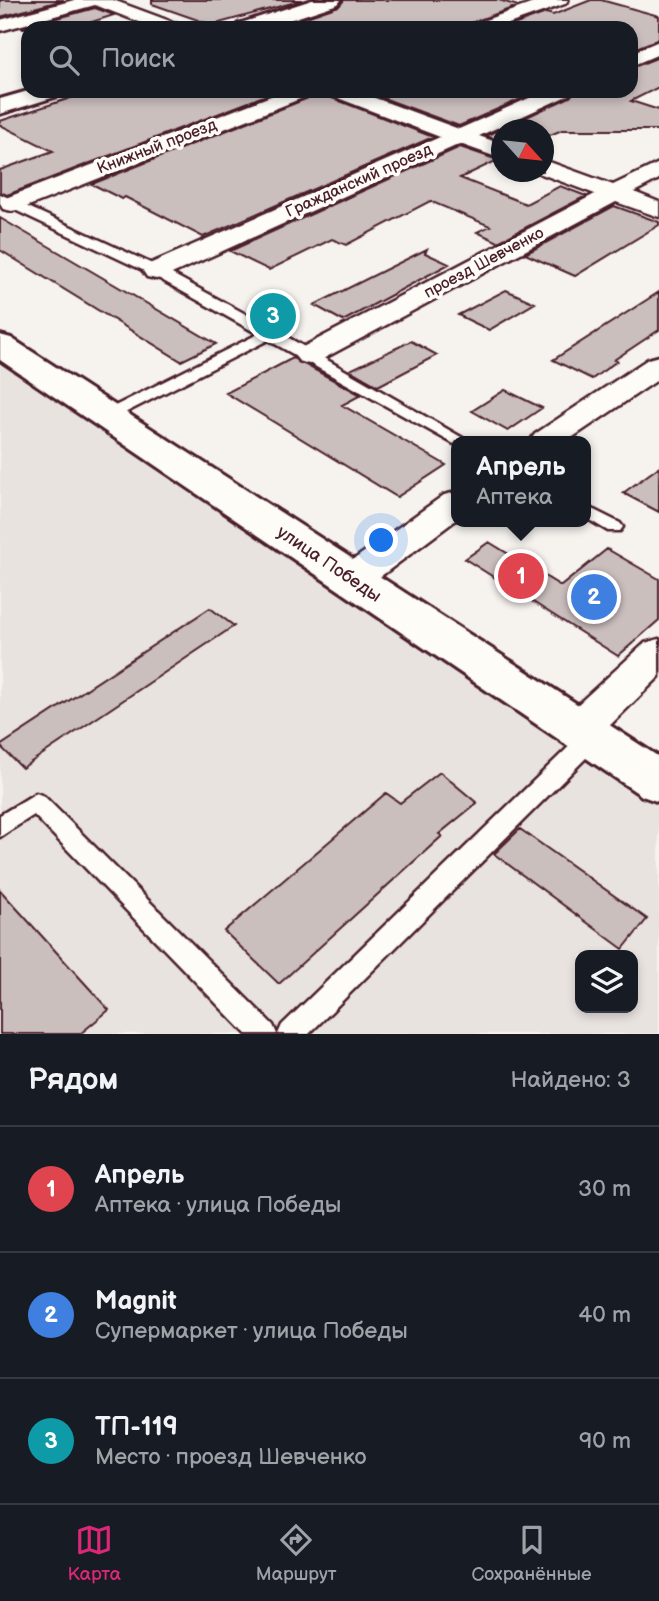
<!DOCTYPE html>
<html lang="ru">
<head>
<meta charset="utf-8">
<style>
	body { margin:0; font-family:"Balsamiq Sans",sans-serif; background:#242831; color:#f1f3f6 }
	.controls { position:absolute; right:21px; bottom:21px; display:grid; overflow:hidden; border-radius:14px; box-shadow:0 4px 10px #0003 }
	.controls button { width:63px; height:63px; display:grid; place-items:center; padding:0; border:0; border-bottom:2px solid #363941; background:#171b24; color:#f1f3f6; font:35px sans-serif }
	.compass { position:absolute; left:491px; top:119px; width:63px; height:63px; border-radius:50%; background:#171b24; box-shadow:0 4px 10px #0003; rotate:117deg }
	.you { position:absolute; left:382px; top:541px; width:24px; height:24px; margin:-18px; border:5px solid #fff; border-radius:50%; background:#1a73e8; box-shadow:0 0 0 10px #1a73e833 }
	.badge { display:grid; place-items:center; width:46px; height:46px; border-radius:50%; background:#db2777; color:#fff; font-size:23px; font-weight:700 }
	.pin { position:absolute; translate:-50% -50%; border:4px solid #fff; box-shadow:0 2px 7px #0006 }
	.popup { position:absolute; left:451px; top:436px; width:140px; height:91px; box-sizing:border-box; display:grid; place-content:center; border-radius:14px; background:#171b24; filter:drop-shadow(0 2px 5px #0005); font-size:23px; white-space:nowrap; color:#9ea1a6 }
	.popup b { font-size:26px; color:#f1f3f6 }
	.popup::after { content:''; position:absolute; left:50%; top:100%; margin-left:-14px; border:14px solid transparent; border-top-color:#171b24 }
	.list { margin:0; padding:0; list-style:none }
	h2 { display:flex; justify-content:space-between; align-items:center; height:91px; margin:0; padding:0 28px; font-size:30px }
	h2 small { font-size:23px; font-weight:400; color:#9ea1a6 }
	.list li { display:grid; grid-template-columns:46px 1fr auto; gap:21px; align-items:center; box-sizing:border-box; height:126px; padding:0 28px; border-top:2px solid #363941 }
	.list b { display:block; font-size:26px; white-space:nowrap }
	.list p { margin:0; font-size:23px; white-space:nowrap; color:#9ea1a6 }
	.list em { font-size:23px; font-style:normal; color:#9ea1a6 }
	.icon { flex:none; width:38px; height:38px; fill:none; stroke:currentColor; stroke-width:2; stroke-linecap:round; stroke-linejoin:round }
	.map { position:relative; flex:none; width:659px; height:1034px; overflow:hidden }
	.search { position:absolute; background:#171b24; box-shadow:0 4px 10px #0003; left:21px; right:21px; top:21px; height:77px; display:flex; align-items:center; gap:18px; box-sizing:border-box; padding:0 24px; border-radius:21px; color:#9ea1a6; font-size:26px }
	.sheet { height:469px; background:#171b24 }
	nav { display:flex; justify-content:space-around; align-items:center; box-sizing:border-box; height:98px; border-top:2px solid #363941; background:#171b24; font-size:19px; color:#9ea1a6 }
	nav a { display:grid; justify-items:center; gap:4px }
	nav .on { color:#db2777 }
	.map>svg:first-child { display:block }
	.built { fill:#e9e3e0; fill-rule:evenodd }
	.building { fill:#cbbfbe; stroke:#4a1f2b; stroke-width:2 }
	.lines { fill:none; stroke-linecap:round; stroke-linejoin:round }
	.service-casing { stroke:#4a1f2b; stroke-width:5 }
	.minor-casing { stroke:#4a1f2b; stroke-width:5 }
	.secondary-casing { stroke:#4a1f2b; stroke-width:6 }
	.service { fill:#fdfcf7; fill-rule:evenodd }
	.minor { fill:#fdfcf7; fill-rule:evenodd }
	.secondary { fill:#fdfcf7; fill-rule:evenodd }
	.labels { text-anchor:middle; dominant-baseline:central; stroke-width:7; stroke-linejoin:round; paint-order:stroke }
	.far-street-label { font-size:16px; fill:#4a1f2b; stroke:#fdfcf7 }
	.street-label { font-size:18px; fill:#4a1f2b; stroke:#fdfcf7 }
</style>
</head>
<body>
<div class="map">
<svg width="659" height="1034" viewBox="0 0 659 1034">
	<rect width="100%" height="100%" fill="#f6f3ef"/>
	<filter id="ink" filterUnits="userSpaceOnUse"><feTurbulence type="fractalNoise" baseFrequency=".0143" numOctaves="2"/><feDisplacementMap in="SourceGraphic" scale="14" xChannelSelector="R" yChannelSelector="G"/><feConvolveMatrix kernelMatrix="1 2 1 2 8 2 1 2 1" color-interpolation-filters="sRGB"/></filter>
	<g filter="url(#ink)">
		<path class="built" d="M0 354 659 796V1034H0ZM580 955H633V1008H580Z"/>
		<path class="building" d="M0 0H64L0 17Z
			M152 0H303L212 25 152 4Z
			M344 0H499L518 6 473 22 468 28H304L289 23 339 6Z
			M591 0H601L659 16V39L631 50V28H505L546 13 553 15Z
			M95 8 114 15 73 28H21Z
			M659 57V87L631 101 659 110V130H562L543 138V130H501V141L486 136 570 97 575 91H631V68Z
			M92 91H277L7 195 0 192V170L53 151 0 125V121Z
			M316 91H324L329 97 433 137 203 237 125 197 122 199 92 184 311 97Z
			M364 91H539L459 126Z
			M460 147 498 160 460 178 526 204 560 186 586 196 498 242 477 232 490 226 430 201 346 245 332 239 269 270 230 251Z
			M614 206 659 222V225L575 276 525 254Z
			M0 218 50 247 216 344 181 361 0 250Z
			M427 249 425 253 449 264 343 321 314 305Z
			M506 290 535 303 489 330 458 315Z
			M659 292V330L614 360 617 361 592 379 553 360Z
			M411 341 437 355 378 386 350 370Z
			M293 358 361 395 342 405 446 465 397 497 226 393Z
			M505 390 542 408 508 431 472 411Z
			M659 467V512L623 493Z
			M489 542 561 586 607 549 659 579V620L618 656 465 559Z
			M210 608 234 626 22 768 0 746Z
			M440 772 477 803 439 834 442 836 279 984 224 931 386 793 400 803Z
			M520 829 647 919 623 949 494 854Z
			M0 890 109 1010 80 1034H0Z"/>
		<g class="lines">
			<g class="service-casing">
				<path id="service" d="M0 194 161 268 275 330 468 441H456L454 444 268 340 113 419H101L99 416 101 413 258 334 151 274 0 203Z
					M586 506 620 523 623 527 620 531H608L586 518Z
					M592 730 600 732 603 738 600 744 309 1034H278L282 1025 584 732Z
					M36 793 44 796 273 1025 277 1034H246L34 815 0 837V815Z"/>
			</g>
			<g class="minor-casing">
				<path id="minor" d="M74 0H113L178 24 181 28H155L95 5 0 31V20Z
					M542 0H568L565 4 497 28H471L474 24Z
					M659 41V54L631 66V53Z
					M284 91H313L310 95 21 209 12 211 3 209 0 204 3 199Z
					M327 91H356L459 129 545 91H572L569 95 479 136 502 144V159L460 144 165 277 156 279 147 277 143 271 147 265 440 137 330 95Z
					M544 160 613 185 659 163V179L634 192 659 202V217L616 202 319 361 309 364 299 361 294 355 299 349 595 194 536 172H544Z
					M659 356V379L567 441H530L535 434 648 359Z
					M456 492V520L365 588 352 592 339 588 333 579 339 570 444 495Z
					M659 639V677L594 741 579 745 564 741 558 729 564 717 645 643Z"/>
			</g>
			<g class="secondary-casing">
				<path id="secondary" d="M312 0H341L338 4 265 28H235L238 24Z
					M28 91H61L58 96 0 114V99Z
					M0 335 11 338 659 757V802L642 796 0 360Z"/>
			</g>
			<use href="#service" class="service"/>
			<use href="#minor" class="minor"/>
			<use href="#secondary" class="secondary"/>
		</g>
	</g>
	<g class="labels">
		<g class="far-street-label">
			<text transform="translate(157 147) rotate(-21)">Книжный проезд</text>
			<text transform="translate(359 181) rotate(-24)">Гражданский проезд</text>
			<text transform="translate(484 263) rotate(-28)">проезд Шевченко</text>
		</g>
		<g class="street-label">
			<text transform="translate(329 564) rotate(34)">улица Победы</text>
		</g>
	</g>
</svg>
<div class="controls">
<button><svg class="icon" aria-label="layers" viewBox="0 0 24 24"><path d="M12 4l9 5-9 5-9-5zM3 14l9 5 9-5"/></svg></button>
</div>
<svg class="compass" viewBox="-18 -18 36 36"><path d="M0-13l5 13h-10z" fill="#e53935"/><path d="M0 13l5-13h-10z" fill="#9ea1a6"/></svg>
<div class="you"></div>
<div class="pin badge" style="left:521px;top:576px;background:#e0444e">1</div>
<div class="popup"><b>Апрель</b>Аптека</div>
<div class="pin badge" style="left:594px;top:597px;background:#3f7fe0">2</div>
<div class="pin badge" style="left:273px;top:316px;background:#0f9aa8">3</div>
<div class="search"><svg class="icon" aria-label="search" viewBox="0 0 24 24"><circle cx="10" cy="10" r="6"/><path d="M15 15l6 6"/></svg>Поиск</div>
</div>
<section class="sheet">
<h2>Рядом<small>Найдено: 3</small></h2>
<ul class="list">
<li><span class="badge" style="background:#e0444e">1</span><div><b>Апрель</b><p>Аптека · улица Победы</p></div><em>30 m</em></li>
<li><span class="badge" style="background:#3f7fe0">2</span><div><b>Magnit</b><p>Супермаркет · улица Победы</p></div><em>40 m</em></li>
<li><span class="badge" style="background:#0f9aa8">3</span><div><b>ТП-119</b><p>Место · проезд Шевченко</p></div><em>90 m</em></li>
</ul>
</section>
<nav>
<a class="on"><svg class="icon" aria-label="map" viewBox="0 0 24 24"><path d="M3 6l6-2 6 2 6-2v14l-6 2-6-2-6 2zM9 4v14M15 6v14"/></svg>Карта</a>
<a><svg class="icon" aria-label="directions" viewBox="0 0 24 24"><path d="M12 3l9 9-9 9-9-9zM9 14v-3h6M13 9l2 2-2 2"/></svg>Маршрут</a>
<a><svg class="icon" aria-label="saved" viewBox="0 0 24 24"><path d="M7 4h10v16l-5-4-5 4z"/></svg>Сохранённые</a>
</nav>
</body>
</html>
